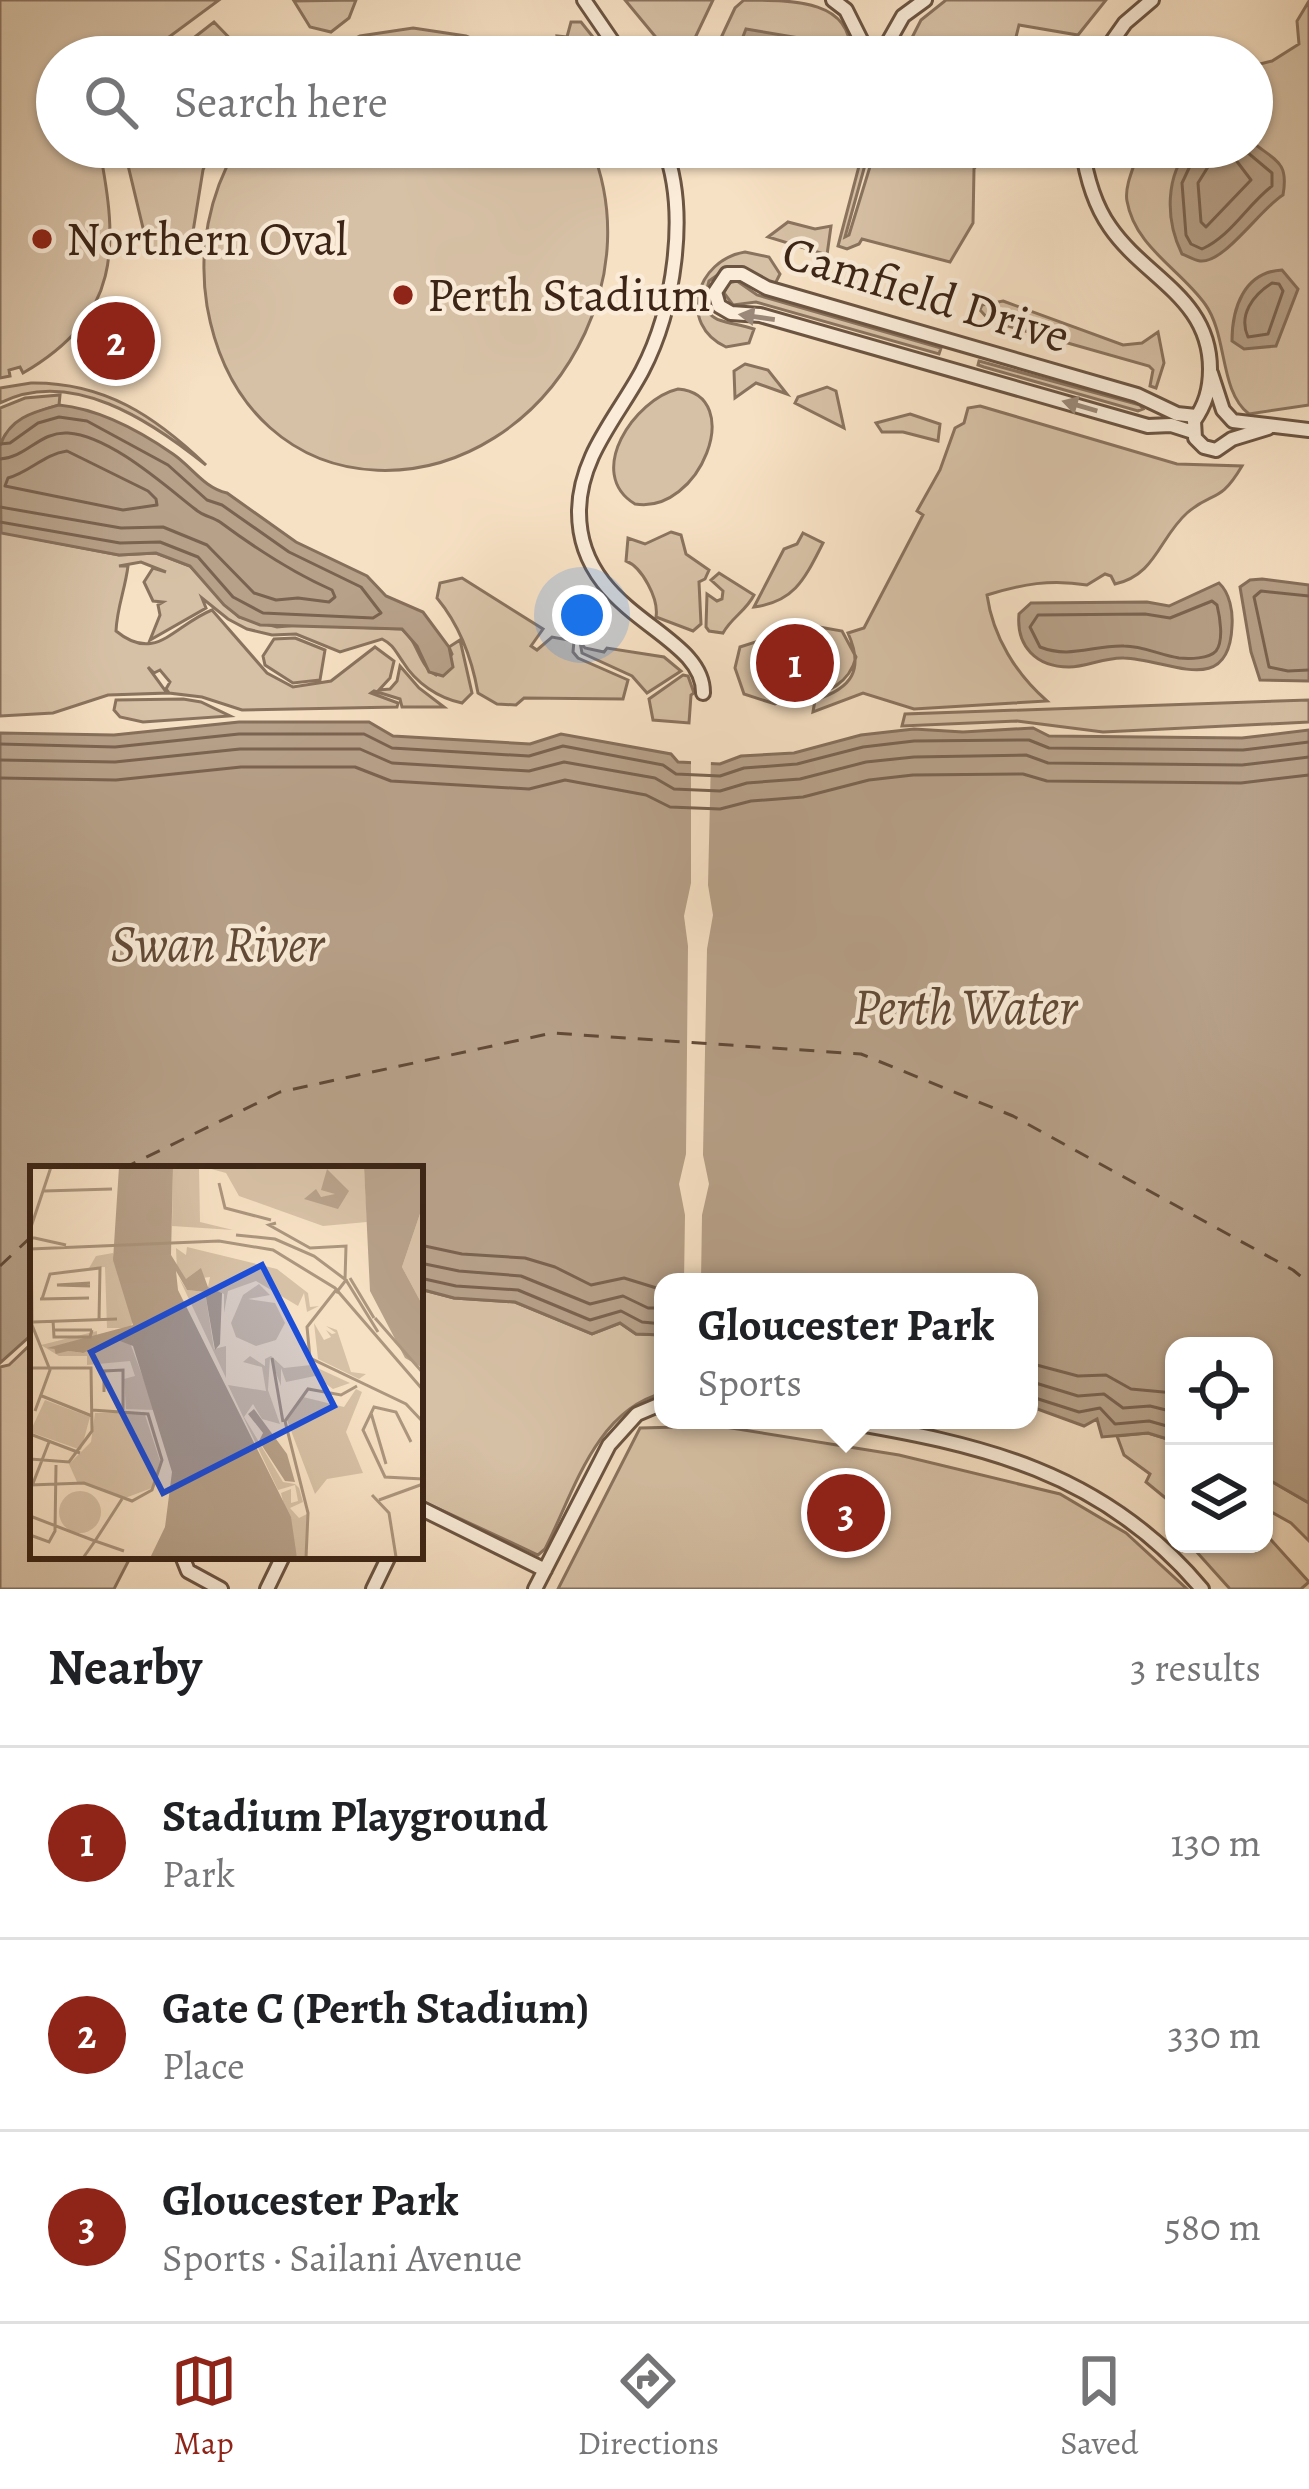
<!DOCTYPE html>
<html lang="en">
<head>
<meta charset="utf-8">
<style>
	body { margin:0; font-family:Alegreya,serif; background:#f2f2f2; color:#202124 }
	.controls { position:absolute; right:36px; bottom:36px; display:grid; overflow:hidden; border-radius:24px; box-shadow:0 3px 9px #0004 }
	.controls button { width:108px; height:108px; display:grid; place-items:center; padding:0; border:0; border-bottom:3px solid #e0e0e0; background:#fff; color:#202124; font:60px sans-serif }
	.you { position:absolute; left:582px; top:615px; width:42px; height:42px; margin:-30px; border:9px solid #fff; border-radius:50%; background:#1a73e8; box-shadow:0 0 0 18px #1a73e833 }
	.badge { display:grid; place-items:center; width:78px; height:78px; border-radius:50%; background:#8f2418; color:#fff; font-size:39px; font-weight:700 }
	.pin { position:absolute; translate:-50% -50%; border:6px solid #fff; box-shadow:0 3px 12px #0006 }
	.popup { position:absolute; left:654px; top:1273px; width:384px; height:156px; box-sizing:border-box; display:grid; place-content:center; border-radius:24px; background:#fff; filter:drop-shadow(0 3px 9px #0005); font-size:39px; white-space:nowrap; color:#757577 }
	.popup b { font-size:45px; color:#202124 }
	.popup::after { content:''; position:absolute; left:50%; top:100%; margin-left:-24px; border:24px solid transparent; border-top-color:#fff }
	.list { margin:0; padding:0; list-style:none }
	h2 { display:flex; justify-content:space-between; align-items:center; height:156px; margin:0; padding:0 48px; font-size:51px }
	h2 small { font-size:39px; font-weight:400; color:#757577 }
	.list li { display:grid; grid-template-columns:78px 1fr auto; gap:36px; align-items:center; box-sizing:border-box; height:192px; padding:0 48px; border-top:3px solid #e0e0e0 }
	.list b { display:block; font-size:45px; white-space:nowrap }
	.list p { margin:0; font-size:39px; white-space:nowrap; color:#757577 }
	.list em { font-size:39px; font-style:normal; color:#757577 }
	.icon { flex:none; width:66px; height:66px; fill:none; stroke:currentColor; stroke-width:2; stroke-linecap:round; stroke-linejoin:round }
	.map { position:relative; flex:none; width:1309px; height:1589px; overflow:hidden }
	.search { position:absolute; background:#fff; box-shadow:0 3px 9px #0004; left:36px; right:36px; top:36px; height:132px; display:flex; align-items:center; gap:30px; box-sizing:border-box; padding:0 42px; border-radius:66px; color:#757577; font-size:45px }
	.sheet { height:732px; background:#fff }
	nav { display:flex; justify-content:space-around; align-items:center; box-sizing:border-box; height:168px; border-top:3px solid #e0e0e0; background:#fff; font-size:33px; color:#757577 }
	nav a { display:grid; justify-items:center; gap:6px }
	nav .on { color:#8f2418 }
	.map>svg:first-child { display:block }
	.green { fill:#d7c1a6; stroke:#8a735e; stroke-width:3 }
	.water { fill:#b7a189; stroke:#866f5b; stroke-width:3 }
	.pier { fill:#f7e1c4 }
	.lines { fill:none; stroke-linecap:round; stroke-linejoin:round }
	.shore { stroke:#7a6350; stroke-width:3 }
	.ferry { stroke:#614a38; stroke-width:3; stroke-dasharray:15 12; stroke-linecap:butt }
	.minor-casing { stroke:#6b5442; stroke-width:18 }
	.minor { stroke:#faecd9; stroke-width:12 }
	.oneway { fill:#9b8878 }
	.poi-dot { fill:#8f2418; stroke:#faecd9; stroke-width:4.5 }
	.labels { text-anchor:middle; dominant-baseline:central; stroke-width:9; stroke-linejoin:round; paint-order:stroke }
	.poi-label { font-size:48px; fill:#3c2516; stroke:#faecd9; text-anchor:start }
	.street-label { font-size:48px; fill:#3c2516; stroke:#faecd9 }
	.water-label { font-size:51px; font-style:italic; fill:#614a38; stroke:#faecd9 }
	.inset-river { fill:none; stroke:#b7a189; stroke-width:6 }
	.inset-road { fill:none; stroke:#ac967e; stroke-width:3 }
	.view { fill:#1d4ed8; fill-opacity:0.15; stroke:#1d4ed8; stroke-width:6 }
	.inset-edge { fill:none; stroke:#3c2516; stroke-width:6 }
</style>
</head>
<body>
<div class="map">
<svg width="1309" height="1589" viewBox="0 0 1309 1589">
	<rect width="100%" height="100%" fill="#f7e1c4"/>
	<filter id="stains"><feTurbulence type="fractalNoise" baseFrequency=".00167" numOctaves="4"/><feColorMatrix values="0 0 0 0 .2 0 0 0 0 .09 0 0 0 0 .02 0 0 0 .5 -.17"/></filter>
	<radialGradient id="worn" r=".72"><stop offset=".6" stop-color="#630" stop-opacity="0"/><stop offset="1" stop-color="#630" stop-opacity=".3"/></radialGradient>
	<path class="green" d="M0 0H219L142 57H57V147H99C119 247 121 316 23 373L20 367 9 370 10 376 0 378Z
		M356 0 349 18 331 32 310 27 294 1Z
		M625 0H713L694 40 681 51 659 41Z
		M744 0C794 0 855 0 850 57H712L735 8Z
		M946 0H1106L1078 35 1019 25 1011 57H902L921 20Z
		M1309 1V405L1249 414C1219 391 1228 336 1205 304 1180 269 1135 247 1127 201 1124 185 1136 163 1140 147H1252V66L1272 61 1299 44 1297 21Z
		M214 22 248 57H183L195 47 191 40Z
		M571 22H581L609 57H569L559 49 557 36 567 37Z
		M413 28 466 36 515 57H319L360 36Z
		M119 147H213L203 170 191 244 170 254 149 253 126 157Z
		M237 147H591C616 208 612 275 585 333 498 519 245 522 207 306 198 250 209 195 237 147Z
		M864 147H870L845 237 849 235 876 147H989L974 169 973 223 950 262 862 239 859 244 847 249 838 246Z
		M788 222 815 229 831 226 827 255 768 237Z
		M745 252 769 257 780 274 775 284 729 267 709 281C696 326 724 319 754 329L749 343 726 347C677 324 696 260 745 252Z
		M737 281 757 295 941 348 939 354 756 302 733 305 724 293 728 283Z
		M1003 301 1123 345 1142 343 1158 332 1164 363 1156 388 1150 386 1153 370 1149 366 990 321 980 310 982 305Z
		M979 361 1140 405 1143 409 1138 411 984 367 978 365Z
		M745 364 768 370 787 394 756 383 735 398 734 371Z
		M31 383C104 382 155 416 206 465 151 421 71 367 0 403V388Z
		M827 387 836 391 844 428 795 403 798 397Z
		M678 389C747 395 700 515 635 504 584 473 635 399 678 389Z
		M60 395 59 405C35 412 8 421 0 446V408L25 398Z
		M980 406 1177 464 1242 466C1219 505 1213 490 1187 513 1159 538 1156 575 1115 584L1111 576 1105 574 1087 585C1051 579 1022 584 987 595 993 637 1016 674 1047 701L914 709 863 693 813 712 815 700C853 688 864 669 848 633L864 628 923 515 917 511 940 470 955 428 964 423 968 408Z
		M910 414 940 424 938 441 903 432H882L876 423Z
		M0 532 119 555 156 553 190 566 239 617 277 627 298 625 402 629C419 642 418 665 436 675L452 654 449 647 460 640 472 693 462 703C438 698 416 683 403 662 395 651 394 645 382 639L340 652 296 634 272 635 247 629 228 619 202 598 206 608 150 640 160 615 158 605 163 602 153 601 144 582 153 568 166 572 141 562 119 566H128C125 590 117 607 116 631 156 664 174 625 212 610L267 673 293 687 331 681 375 647 394 661 390 678 379 690 390 689 397 681 400 666 419 688 444 707H402L400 699 374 691 371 693 398 703 397 707 242 710 202 697 169 693 166 689 170 682 160 670 154 673 148 667 167 693 108 695 53 713 0 716Z
		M671 532 681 535 686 554 709 570 705 579 699 582 701 624 693 631 656 617C659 599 642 567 626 561L628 538 645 544Z
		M803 533 823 543C805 578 795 602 754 607L784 549 797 544Z
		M719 573 754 595C746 611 732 617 723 633L709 631 706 627 707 594 717 601 722 599 723 591 711 580Z
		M462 578 543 629 531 646 537 650 552 637 574 641 573 652 578 658 628 680 623 699 524 698 516 705 497 704 478 693C472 659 461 627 437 598L440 583Z
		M808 625 842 631 856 657C850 681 827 698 802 691L775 704 744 694 735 668 740 647Z
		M295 638 325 650 320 680 293 683 265 665 263 656 274 639Z
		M580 642 585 648 604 652 607 648 664 657 681 671 647 693 632 676 582 653Z
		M683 675 688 676 694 693 691 695 689 723 653 720 649 699Z
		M183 699 201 702 230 716 143 722 120 717 114 710 116 700Z
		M1309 700V722L1103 732 1017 721 902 726 905 714Z
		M420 1289 454 1298 515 1302 592 1334 620 1323 636 1334 663 1335V1393C595 1411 574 1492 545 1549L538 1555 420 1500Z
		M33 1342V1556H131L114 1589H0V1367L9 1365Z
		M719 1426 899 1455 1060 1494 1126 1533 1187 1589H558L640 1428Z
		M1148 1433 1174 1441V1505L1146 1482 1150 1474 1124 1455 1117 1436Z
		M1264 1477 1309 1503V1541L1291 1523 1264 1508Z
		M1264 1532 1309 1582 1301 1589H1230L1194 1549 1200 1544H1264Z"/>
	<path class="water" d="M746 29 829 43 826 57H735Z
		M1252 142C1276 161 1289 162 1283 195 1261 208 1224 264 1200 261 1193 260 1188 256 1182 254 1165 220 1165 174 1191 147H1252Z
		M1282 270 1298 289 1276 346 1244 349 1232 341C1232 308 1244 272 1282 270Z
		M59 405C99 409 140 431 173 454 192 467 204 488 227 493L296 542 367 576 386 596 423 612 449 647 453 667 443 676 429 672 417 646 402 629 260 625 239 617 224 605 190 566 156 553 119 555 1 533 0 446C9 418 33 412 59 405Z
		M1262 579 1309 585V681L1260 680 1251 652 1240 587 1250 580Z
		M1219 583C1230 593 1233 612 1232 626 1229 699 1168 659 1124 658 1105 657 1087 667 1069 667 1036 667 1016 646 1019 614L1031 603 1147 602 1169 606Z
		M239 722H369L393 736 530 744 561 734 671 754 678 762 720 764 741 756 794 753 861 735 914 729 963 732 1033 728 1049 736 1242 738 1309 730V1503L1264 1477V1346H1174V1441L1148 1433 1102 1437 1097 1419 1084 1426 1029 1406V1282H663V1335L636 1334 620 1323 592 1334 515 1302 454 1298 420 1289V1169H33L30 1336 0 1363V733L114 735Z"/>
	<path class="pier" d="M691 757 711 758 708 885 713 915 707 949 703 1155 709 1184 702 1215 701 1282H684L685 1215 679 1184 686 1154 688 946 684 916 691 883Z"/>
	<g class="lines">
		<path class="shore" d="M1199 147 1182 183 1186 235 1191 244 1202 249C1231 236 1247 205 1272 186V173L1241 147
			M1214 147 1211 162 1198 183 1201 222 1206 227 1251 180 1226 147
			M1272 283 1279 284 1283 291 1268 334 1248 337C1238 315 1253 295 1272 283Z
			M0 444 10 443 38 423 59 417 87 421 168 465 207 500 222 505 289 552 361 587 381 613 373 618 263 613 233 597 198 557 160 542 120 543 0 522
			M67 451 148 491 156 499 157 505 123 510 5 486 8 478C30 472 44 454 67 451Z
			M0 459C26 458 40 431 68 433 110 436 163 484 195 509 203 516 212 517 220 522 255 548 291 572 332 590L335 597 329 602 298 598 276 600 254 593 207 545 163 527 121 528 0 507
			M1309 596 1261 591 1254 597 1269 667 1288 671 1309 670
			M1212 601 1217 605C1220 617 1224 641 1216 651 1209 659 1189 659 1179 658 1160 655 1143 646 1124 646 1093 645 1070 659 1040 647L1030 627 1038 615 1145 614 1170 618Z
			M0 744 115 747 239 734H364L392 748 529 756 563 746 663 765 676 774 720 776 744 768 797 764 863 747 914 741 1029 740 1049 748 1243 750 1309 742
			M0 760 115 762 240 749H360L392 763 529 771 564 762 655 778 674 789 720 791 747 783 800 779 866 762 914 757 1026 755 1048 763 1242 765 1309 757
			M0 778 116 780 241 767H355L391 781 529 789 565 780 646 795 670 807 720 809 751 801 803 797 869 780 913 775 1023 774 1047 781 1241 783 1309 775
			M420 1245 462 1254 525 1258 555 1267 591 1285 624 1278 663 1290
			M420 1263 459 1271 521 1276 590 1304 623 1296 648 1308H663
			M420 1278 456 1286 518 1290 590 1320 621 1311 642 1322 663 1324
			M1029 1363 1078 1376 1106 1375 1131 1389 1174 1393
			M1029 1381 1078 1396 1104 1394 1123 1408 1150 1406 1174 1412
			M1029 1396 1079 1412 1100 1408 1115 1424 1149 1421 1174 1428"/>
		<path class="ferry" d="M122 1169 280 1092 552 1033 861 1054 1013 1116 1293 1270 1309 1283
			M0 1266 33 1235"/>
		<g class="minor-casing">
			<path id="minor" d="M584 0 623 57
				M833 0 846 10 867 52
				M886 46 903 16 925 0
				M1101 57 1125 23 1152 0
				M664 147C689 212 674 310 642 371 618 416 579 457 579 512 579 617 704 631 703 693
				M1082 147C1086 175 1093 203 1110 227 1145 278 1210 298 1210 369 1210 390 1205 405 1194 421L1195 438 1204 447 1216 450 1232 439 1268 428
				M1211 373 1223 410 1233 421 1309 430
				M1193 432 1171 425 1148 426 760 315 731 313 719 306 715 292 727 274H742L767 288 1137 395 1177 414 1196 416
				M836 1420C981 1444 1103 1471 1202 1589
				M420 1508 545 1570
				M182 1556 188 1571 221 1589
				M267 1589 283 1556
				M373 1589 389 1556
				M535 1589 609 1445 637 1414 663 1403"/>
		</g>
		<use href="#minor" class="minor"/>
	</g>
	<defs><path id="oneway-solid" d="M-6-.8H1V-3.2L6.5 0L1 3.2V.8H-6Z" transform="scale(3)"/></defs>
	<g class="oneway">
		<use href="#oneway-solid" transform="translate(757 317) rotate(-172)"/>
		<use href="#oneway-solid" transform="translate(1080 406) rotate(-164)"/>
	</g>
	<g class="poi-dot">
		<circle cx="42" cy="239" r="12"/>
		<circle cx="403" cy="295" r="12"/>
	</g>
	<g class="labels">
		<g class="poi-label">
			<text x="66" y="239">Northern Oval</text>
			<text x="427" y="295">Perth Stadium</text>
		</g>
		<g class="street-label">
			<text transform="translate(926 294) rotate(17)">Camfield Drive</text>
		</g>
		<g class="water-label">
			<text x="217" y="944">Swan River</text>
			<text x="965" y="1007">Perth Water</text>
		</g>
	</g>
	<g transform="translate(30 1166)">
		<rect width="393" height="393" fill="#f7e1c4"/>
		<path d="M143 1H169L170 56 203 64 142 60ZM174 1H334L337 56 293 60 209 30 196 7ZM393 39V140L372 101ZM157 81 247 103 278 127 280 141 289 140 277 146 274 127 268 140 226 115 198 125 194 147V128L178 121 180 111 157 114 147 105 146 82 156 89ZM83 87 104 153 100 162H77L75 101 59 102 66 90ZM149 112 157 124 175 126 184 183 196 180V212ZM229 118 240 129 218 133 245 137 255 157 246 174 226 180 206 171 201 157 213 129ZM284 157 294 174 301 171 296 164 302 168 306 167 296 160 307 164 321 206 336 208 329 213 288 193ZM67 165V172L21 182 52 187 61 178 99 174 125 244 96 243 94 213 105 210 100 195 57 199V190H29L11 179ZM220 190 235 200V193L241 190 254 202 281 199 320 217 303 223 285 210 256 216 251 202V220L240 191 238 224 250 258 232 253 223 238 214 251 253 316 265 318 269 322 273 336 260 342 269 352 277 348 276 392H267L251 327 261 323V337L268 335 265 319 248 324 198 219 236 225 232 201 213 196ZM326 223 332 226 316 266 333 307 297 313 285 328 257 254 273 231 314 241ZM15 234 60 251 51 284 0 266ZM114 246 130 295 122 322 95 332 47 316 39 298 61 276 65 247ZM29 346a21 21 0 1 1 42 0a21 21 0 1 1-42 0Z" fill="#d7c1a6"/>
		<path d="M89 1H143L141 89 156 113 171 102 178 121 192 127 190 178 185 184 175 126 157 124 146 105 148 124 261 351 267 392H120L135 361 142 306 103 180 85 173 53 187 17 182 103 159 83 94ZM334 1H393V39L372 101 393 140V202L375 192 340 125ZM297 3 319 25 308 43 274 33 286 23 291 31 305 28 291 24ZM224 243 257 288 265 316 255 315 229 275 233 267 218 248Z" fill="#b7a189"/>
		<path class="inset-river" d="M25 185 95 168 130 189 151 215 166 249 167 308 138 392"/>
		<path class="inset-road" d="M189 17 195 42 241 54M14 25 82 23M246 57 239 59 280 82 316 80 315 114M206 69 245 73 284 90 316 114 306 127M0 71 36 79M0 83 189 75 243 84 305 122 393 224M320 112 344 152M316 114 348 166M60 117 27 119 60 120M306 124 277 161 280 192 376 238 393 256M10 133 59 132M12 133 20 108 70 102 69 154M345 152 393 207M23 154 24 171H60L62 164M3 156 87 153M23 164H62M242 192 253 256M0 202H61L62 265 39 296 0 293M74 226V205L93 204V244M12 230 62 250M5 245 20 204 2 159 1 61 21 1M341 247 356 298M0 268 50 287M381 276 366 246 344 241 333 264 355 311 393 313M0 319 54 317 102 335 122 324 132 294 118 248 62 244M2 320 19 276M342 329 359 347 366 391M92 333 65 375 94 385M349 334 393 318M0 350 65 375 53 392M0 369 19 376 25 365 26 299M276 392 278 347 255 255 278 223 311 229 327 220"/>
		<path class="view" d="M232 99 304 240 133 327 61 186Z"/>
		<rect width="393" height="393" class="inset-edge"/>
	</g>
	<rect width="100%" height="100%" filter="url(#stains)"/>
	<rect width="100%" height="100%" fill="url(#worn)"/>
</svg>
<div class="controls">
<button><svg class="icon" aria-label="locate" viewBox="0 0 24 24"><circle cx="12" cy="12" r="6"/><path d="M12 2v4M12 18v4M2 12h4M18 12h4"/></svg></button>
<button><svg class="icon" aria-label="layers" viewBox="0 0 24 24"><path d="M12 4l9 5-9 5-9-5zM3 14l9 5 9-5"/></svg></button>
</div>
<div class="you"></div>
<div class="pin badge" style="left:795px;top:663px">1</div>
<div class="pin badge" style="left:116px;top:341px">2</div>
<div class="pin badge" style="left:846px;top:1513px">3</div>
<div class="popup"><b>Gloucester Park</b>Sports</div>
<div class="search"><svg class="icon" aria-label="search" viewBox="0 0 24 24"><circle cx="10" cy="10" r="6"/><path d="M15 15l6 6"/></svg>Search here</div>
</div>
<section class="sheet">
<h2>Nearby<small>3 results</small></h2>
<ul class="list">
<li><span class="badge">1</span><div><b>Stadium Playground</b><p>Park</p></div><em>130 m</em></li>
<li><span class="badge">2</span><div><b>Gate C (Perth Stadium)</b><p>Place</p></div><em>330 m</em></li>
<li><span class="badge">3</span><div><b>Gloucester Park</b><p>Sports · Sailani Avenue</p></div><em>580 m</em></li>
</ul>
</section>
<nav>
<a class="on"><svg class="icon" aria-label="map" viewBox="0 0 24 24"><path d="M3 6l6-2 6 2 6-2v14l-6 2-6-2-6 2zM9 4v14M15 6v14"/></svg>Map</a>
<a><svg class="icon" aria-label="directions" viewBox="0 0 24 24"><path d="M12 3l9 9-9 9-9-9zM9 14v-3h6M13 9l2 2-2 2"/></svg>Directions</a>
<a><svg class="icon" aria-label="saved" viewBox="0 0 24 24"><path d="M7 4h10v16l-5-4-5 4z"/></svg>Saved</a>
</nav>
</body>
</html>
